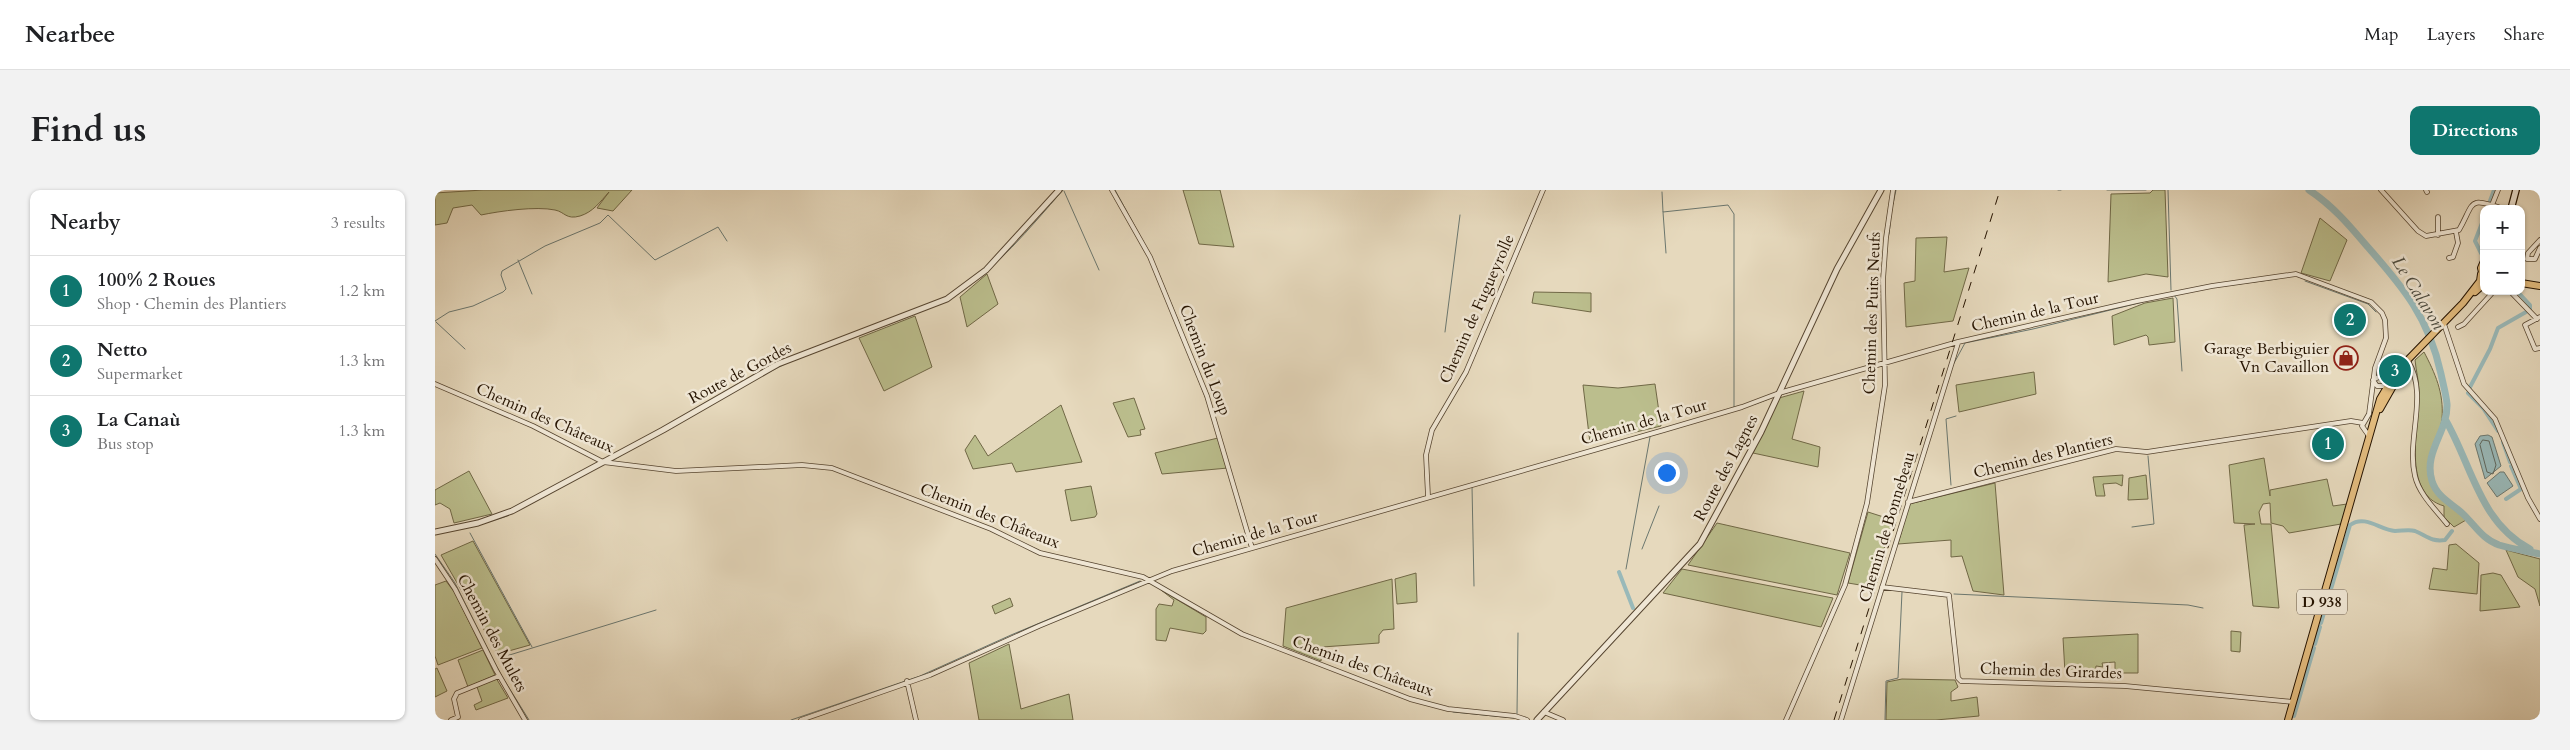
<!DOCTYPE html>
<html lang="en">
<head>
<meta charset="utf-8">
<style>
	body { margin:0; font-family:Cardo,serif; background:#f2f2f2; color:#202124 }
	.controls { position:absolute; right:15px; top:15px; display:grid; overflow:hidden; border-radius:10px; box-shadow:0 1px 4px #0004 }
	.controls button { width:45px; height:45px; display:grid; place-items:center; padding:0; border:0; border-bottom:1px solid #e0e0e0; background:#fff; color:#202124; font:25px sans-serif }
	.you { position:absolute; left:1231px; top:282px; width:18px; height:18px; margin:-12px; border:4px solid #fff; border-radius:50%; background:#1a73e8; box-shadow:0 0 0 8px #1a73e833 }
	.badge { display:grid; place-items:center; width:32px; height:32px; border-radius:50%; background:#0f766e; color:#fff; font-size:16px; font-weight:700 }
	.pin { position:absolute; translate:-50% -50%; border:2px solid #fff; box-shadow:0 1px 5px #0006 }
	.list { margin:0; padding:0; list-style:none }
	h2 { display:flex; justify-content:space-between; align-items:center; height:65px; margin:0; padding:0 20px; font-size:21px }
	h2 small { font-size:16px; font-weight:400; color:#757577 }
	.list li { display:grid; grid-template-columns:32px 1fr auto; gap:15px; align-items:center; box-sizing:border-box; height:70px; padding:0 20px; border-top:1px solid #e0e0e0 }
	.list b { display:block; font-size:19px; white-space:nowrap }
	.list p { margin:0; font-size:16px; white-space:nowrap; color:#757577 }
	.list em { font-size:16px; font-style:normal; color:#757577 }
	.map { position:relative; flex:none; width:2105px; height:530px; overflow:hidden; border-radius:10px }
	header { display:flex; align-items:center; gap:30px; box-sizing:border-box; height:70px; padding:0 25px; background:#fff; border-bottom:1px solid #e0e0e0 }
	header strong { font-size:24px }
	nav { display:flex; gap:28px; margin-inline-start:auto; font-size:18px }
	.intro { display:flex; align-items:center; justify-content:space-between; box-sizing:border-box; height:120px; padding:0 30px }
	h1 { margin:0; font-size:35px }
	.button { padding:12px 22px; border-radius:10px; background:#0f766e; color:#fff; font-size:18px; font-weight:700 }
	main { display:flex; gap:30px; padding:0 30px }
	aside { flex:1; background:#fff; border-radius:10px; box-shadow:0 1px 4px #0004 }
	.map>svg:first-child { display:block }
	.green { fill:#bbbe8d; stroke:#706846 }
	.water { fill:#99b9b9; stroke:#6b776f }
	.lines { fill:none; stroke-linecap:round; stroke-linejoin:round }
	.shore { stroke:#5f665c; stroke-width:1 }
	.stream { stroke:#6b776f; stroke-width:1 }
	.canal { stroke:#99b9b9; stroke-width:4 }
	.river { stroke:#99b9b9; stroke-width:7 }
	.minor-casing { stroke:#55442f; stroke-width:5.5 }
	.tertiary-casing { stroke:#55442f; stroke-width:7 }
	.secondary-casing { stroke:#251300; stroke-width:8 }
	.primary-casing { stroke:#251300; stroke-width:8 }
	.minor { stroke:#efe6d4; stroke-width:4 }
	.tertiary { stroke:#efe6d4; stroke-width:5 }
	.secondary { stroke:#efe6d4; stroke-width:5.5 }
	.primary { stroke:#e3bc7e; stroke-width:6 }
	.rail { stroke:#251300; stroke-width:1; stroke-dasharray:9 9; stroke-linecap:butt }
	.labels { text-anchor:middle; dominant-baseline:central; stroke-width:5; stroke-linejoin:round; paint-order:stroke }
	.shield { fill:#efe6d4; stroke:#625240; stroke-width:1 }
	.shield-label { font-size:15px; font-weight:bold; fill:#251300 }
	.street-label { font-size:16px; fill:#251300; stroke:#efe6d4 }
	.poi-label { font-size:16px; fill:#251300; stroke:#efe6d4; text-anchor:end }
	.water-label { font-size:18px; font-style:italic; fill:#4e4d41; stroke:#efe6d4 }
</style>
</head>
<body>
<header>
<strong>Nearbee</strong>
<nav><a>Map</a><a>Layers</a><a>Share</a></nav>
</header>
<div class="intro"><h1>Find us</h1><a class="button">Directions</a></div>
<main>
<aside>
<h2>Nearby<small>3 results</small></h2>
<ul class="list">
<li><span class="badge">1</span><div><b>100% 2 Roues</b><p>Shop · Chemin des Plantiers</p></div><em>1.2 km</em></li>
<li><span class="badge">2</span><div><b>Netto</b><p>Supermarket</p></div><em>1.3 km</em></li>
<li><span class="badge">3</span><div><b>La Canaù</b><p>Bus stop</p></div><em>1.3 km</em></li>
</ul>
</aside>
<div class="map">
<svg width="2105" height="530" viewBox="0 0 2105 530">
	<rect width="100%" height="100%" fill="#e6d9bd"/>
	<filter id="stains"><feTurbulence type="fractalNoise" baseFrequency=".004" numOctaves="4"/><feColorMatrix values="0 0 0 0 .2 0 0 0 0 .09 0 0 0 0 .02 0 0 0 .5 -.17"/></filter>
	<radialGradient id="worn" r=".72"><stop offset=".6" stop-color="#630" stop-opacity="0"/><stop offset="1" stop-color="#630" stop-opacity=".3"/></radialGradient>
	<path class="green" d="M48 0H197L178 21 162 18 174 2C165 12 158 22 145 26 131 30 130 22 120 20 101 16 65 21 46 25L37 15 18 18 12 33 0 35V3Z
		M748 0H785L799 57 764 54Z
		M1718 0H1730L1733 87 1711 84 1673 92 1676 4 1715 3Z
		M1885 28 1912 50 1895 91 1866 83Z
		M1512 47 1509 82 1534 78 1518 131 1471 137 1469 93 1480 91 1481 48Z
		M552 84 563 114 532 137 525 107Z
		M1099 102 1156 103V122L1097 113Z
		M1738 108 1740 152 1714 155 1713 147 1711 145 1679 155 1677 126 1710 113Z
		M480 126 497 177 449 201 424 148Z
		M1989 162C2000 183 2009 203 2007 228 2005 252 1985 267 1997 294 2004 311 2020 316 2031 330L2019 337 2009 327V316C1966 304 1984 236 1984 201 1984 191 1981 181 1980 170Z
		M1599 182 1601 204 1524 222 1521 195Z
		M1220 194 1226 236 1155 253 1148 195 1183 198Z
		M1369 201 1357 249 1385 257 1383 277 1318 263 1344 208Z
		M699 208 710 239 705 240 706 245 693 247 678 213Z
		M626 215 647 272 581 282 577 273 538 279 530 260 540 245 553 266Z
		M783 248 793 278 727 284 720 263Z
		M1829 268 1835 306V300L1892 289 1898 316 1912 314 1906 334 1854 343 1848 336 1836 333 1835 313 1828 314 1824 322 1826 334H1836L1844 418 1818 416 1809 335 1820 334 1799 333 1794 275Z
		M34 281 57 324 19 333 15 319 5 313 0 315V300Z
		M1688 285 1687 296 1681 293 1668 294 1670 306H1661L1658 287Z
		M1711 285 1713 309 1693 310 1694 288Z
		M1560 293 1569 405 1538 401 1527 366 1516 367V350L1463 354 1474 314Z
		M656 296 662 324 660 327 636 331 630 300Z
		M1433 322 1458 330 1437 397 1413 393Z
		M1282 333 1415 363 1402 405 1253 375Z
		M38 351 95 455 63 464 6 365Z
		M2021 354 2044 373 2042 404 1994 399 1998 378 2012 380 2014 355Z
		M2071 360 2105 369V416L2100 399 2083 387Z
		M1247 379 1398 408 1386 437 1228 403Z
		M981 383 982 412 962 414 960 389Z
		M2058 383 2066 385 2085 417 2045 421 2046 385Z
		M957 389 959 439 948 440 944 445V453L887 457 886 471 848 456 851 418Z
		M11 391 20 403 47 458 3 475 0 466V395Z
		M726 400 771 427V441L768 444 735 438 731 451 721 450V419L724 414 737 416 739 410Z
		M575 408 578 416 560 424 557 416Z
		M1796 441 1806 442 1805 462 1796 461Z
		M1703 444V483H1680V472L1667 473 1668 477 1661 476 1660 483H1630L1628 448Z
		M574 454 586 519 634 504 638 530H544L534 473Z
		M48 460 60 485 33 497 23 470Z
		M2 478 12 501 0 507V479Z
		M61 488 73 508 41 520 39 515 47 511 42 497Z
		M1467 489 1520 490 1523 497 1516 502V511L1542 507 1544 526 1501 530H1451L1452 492Z"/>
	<path class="water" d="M2053 245 2057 247 2066 276 2050 289 2040 254 2045 246Z
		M2065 282H2069L2078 296 2062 307 2052 293Z"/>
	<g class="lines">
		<path class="shore" d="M2048 250 2054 251 2061 275 2058 284 2052 282 2045 255Z"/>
		<path class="stream" d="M680 0 714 62
			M1623 0H1626
			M1672 0H1711
			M1733 0 1736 100
			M629 1 664 80
			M1227 2 1228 22 1293 15 1299 24V218
			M1458 14 1461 0
			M1228 22 1231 63
			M1454 44 1455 35
			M83 70 97 104
			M721 77 747 140
			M1870 91 1933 114 1941 122
			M1789 96 1842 89
			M1739 105 1742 109 1747 181
			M519 107C562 78 594 39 628 0
			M0 131 14 122 38 116 68 102 71 99 66 85 67 81 110 56 165 33 173 25 220 70 283 37 292 51
			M1 132 30 159
			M454 134 490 120
			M1010 142 1025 25
			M1518 175 1530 153 1598 139 1708 112
			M334 182 350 174
			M764 191 771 209
			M1345 205 1358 201
			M1320 214 1339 207
			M175 272 195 260
			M1516 295 1511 229 1521 226
			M1037 296 1039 396
			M50 333 72 326
			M1697 337 1719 334 1713 266
			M35 343 97 457
			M1207 359 1224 316
			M0 364 20 393 66 485 94 530
			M1191 379 1215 247
			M1519 404 1753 415 1768 418
			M68 467 221 420
			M1018 522 1079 528
			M1082 524 1083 443
			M356 530 485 486 576 445 705 391
			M1450 530 1451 491 1463 488 1467 402"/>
		<path class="canal" d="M2055 11 2059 0
			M2052 19 2053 16
			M2046 63 2040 51 2049 28
			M2082 101 2095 115V120
			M2034 199 2055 159 2063 138 2091 122
			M2033 203 2048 218 2063 241
			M2068 252 2075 272
			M2071 309 2086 299 2076 276
			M1908 359 1915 335C1930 324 1945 340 1960 341 1967 341 1974 339 1980 341 1992 346 1996 352 2010 350L2017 341
			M1184 382 1198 418
			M1886 433 1907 362
			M1880 454 1885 437
			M1859 526 1879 458"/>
		<path class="river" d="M1874 0C1897 15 1914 35 1931 55 1969 98 1994 128 2006 184 2008 194 2011 204 2012 214 2013 242 1988 262 1997 291 2002 307 2016 313 2027 323 2040 335 2047 349 2064 355 2077 359 2092 361 2105 364
			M2010 229C2037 275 2044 332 2095 359"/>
		<g class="minor-casing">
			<path id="minor" d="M677 0 715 67 772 206 817 358
				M1946 0 1983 41 1991 46 2024 40C2040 12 2032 6 2069 19
				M1991 0 1992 2
				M2057 15 2063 0
				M2003 45V27
				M2105 50 2093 63 2092 69H2100L2105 58
				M2014 68 2018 67 2023 53 2021 42
				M2075 101 2102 129
				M2105 127 2090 135 2100 159 2105 158
				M2009 134 2029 194 2060 229 2093 308 2105 329
				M2023 137 2029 134 2059 101
				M1973 171C1994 205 1971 249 1980 286 1984 304 2001 320 2012 334
				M0 194 98 236 168 272 241 281 367 275 397 278 556 339 605 363 708 387 807 444 975 509 1013 519 1080 526 1092 530
				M1953 196H1942L1938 190C1942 186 1953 186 1961 180
				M993 306 991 265 997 240 1031 182 1108 0
				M1473 312 1681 259 1712 262 1916 231 1928 233
				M0 369 20 399 61 480 90 530
				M1447 397 1514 405 1523 488 1526 491 1690 496 1858 512
				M472 491 481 530
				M1109 522 1128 530
				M16 530 23 527 19 509 22 503 64 486
				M366 530 495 485 604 436 737 381 1229 240 1307 217 1344 203 1523 152 1702 111 1777 96 1861 84 1936 112 1947 123 1950 130 1951 148 1940 178 1934 224 1927 236 1934 246
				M1351 530 1410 395 1432 313 1450 195 1448 90 1451 48 1458 0
				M1406 530 1523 153"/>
		</g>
		<g class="tertiary-casing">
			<path id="tertiary" d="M0 342 43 333 77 321 228 240 343 174 512 109 551 80 624 0
				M1102 530 1265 354 1326 242 1402 79 1446 0"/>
		</g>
		<g class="secondary-casing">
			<path id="secondary" d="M2076 19 2081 0"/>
		</g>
		<g class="primary-casing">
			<path id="primary" d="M2048 86 2046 78 2049 71
				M2086 93 2105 96
				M2040 102 2049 94
				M1945 219 1966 182
				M1853 530 1945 209 1961 182 2028 113 2045 91 2046 84"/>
		</g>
		<use href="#minor" class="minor"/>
		<use href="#tertiary" class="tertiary"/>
		<use href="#secondary" class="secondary"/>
		<use href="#primary" class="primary"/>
		<path class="rail" d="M1399 530 1565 0"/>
	</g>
	<defs>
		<g id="shop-ring" transform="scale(1.25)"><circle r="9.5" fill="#efe6d4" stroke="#8f2418" stroke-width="1.5"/><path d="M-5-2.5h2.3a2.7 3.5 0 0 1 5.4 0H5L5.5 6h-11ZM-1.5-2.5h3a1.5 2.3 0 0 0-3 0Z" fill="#8f2418"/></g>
	</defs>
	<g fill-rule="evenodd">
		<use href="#shop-ring" x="1911" y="168"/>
	</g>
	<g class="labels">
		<rect class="shield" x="1862" y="399.5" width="50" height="25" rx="4"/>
		<g class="shield-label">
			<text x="1887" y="412">D 938</text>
		</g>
		<g class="street-label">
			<text transform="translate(1042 119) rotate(-66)">Chemin de Fugueyrolle</text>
			<text transform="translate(1600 122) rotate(-13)">Chemin de la Tour</text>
			<text transform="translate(1437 123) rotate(-88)">Chemin des Puits Neufs</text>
			<text transform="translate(770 170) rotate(69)">Chemin du Loup</text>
			<text transform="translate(305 183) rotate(-28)">Route de Gordes</text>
			<text transform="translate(110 228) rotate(24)">Chemin des Châteaux</text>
			<text transform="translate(1209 232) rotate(-16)">Chemin de la Tour</text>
			<text transform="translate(1608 266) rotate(-14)">Chemin des Plantiers</text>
			<text transform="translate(1291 278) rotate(-62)">Route des Lagnes</text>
			<text transform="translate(555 326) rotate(22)">Chemin des Châteaux</text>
			<text transform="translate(1452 337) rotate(-73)">Chemin de Bonnebeau</text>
			<text transform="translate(820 344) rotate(-16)">Chemin de la Tour</text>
			<text transform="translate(57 443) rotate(62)">Chemin des Mulets</text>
			<text transform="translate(928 476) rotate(20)">Chemin des Châteaux</text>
			<text transform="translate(1616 481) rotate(2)">Chemin des Girardes</text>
		</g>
		<g class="poi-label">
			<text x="1894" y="159">Garage Berbiguier<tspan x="1894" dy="18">Vn Cavaillon</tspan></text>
		</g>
		<g class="water-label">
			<text transform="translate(1983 103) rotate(58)">Le Calavon</text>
		</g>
	</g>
	<rect width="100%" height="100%" filter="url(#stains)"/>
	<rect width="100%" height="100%" fill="url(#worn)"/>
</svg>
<div class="controls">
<button>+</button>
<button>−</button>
</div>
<div class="you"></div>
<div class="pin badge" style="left:1893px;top:254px">1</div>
<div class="pin badge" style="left:1915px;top:130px">2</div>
<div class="pin badge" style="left:1960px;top:181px">3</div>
</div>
</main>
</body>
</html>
